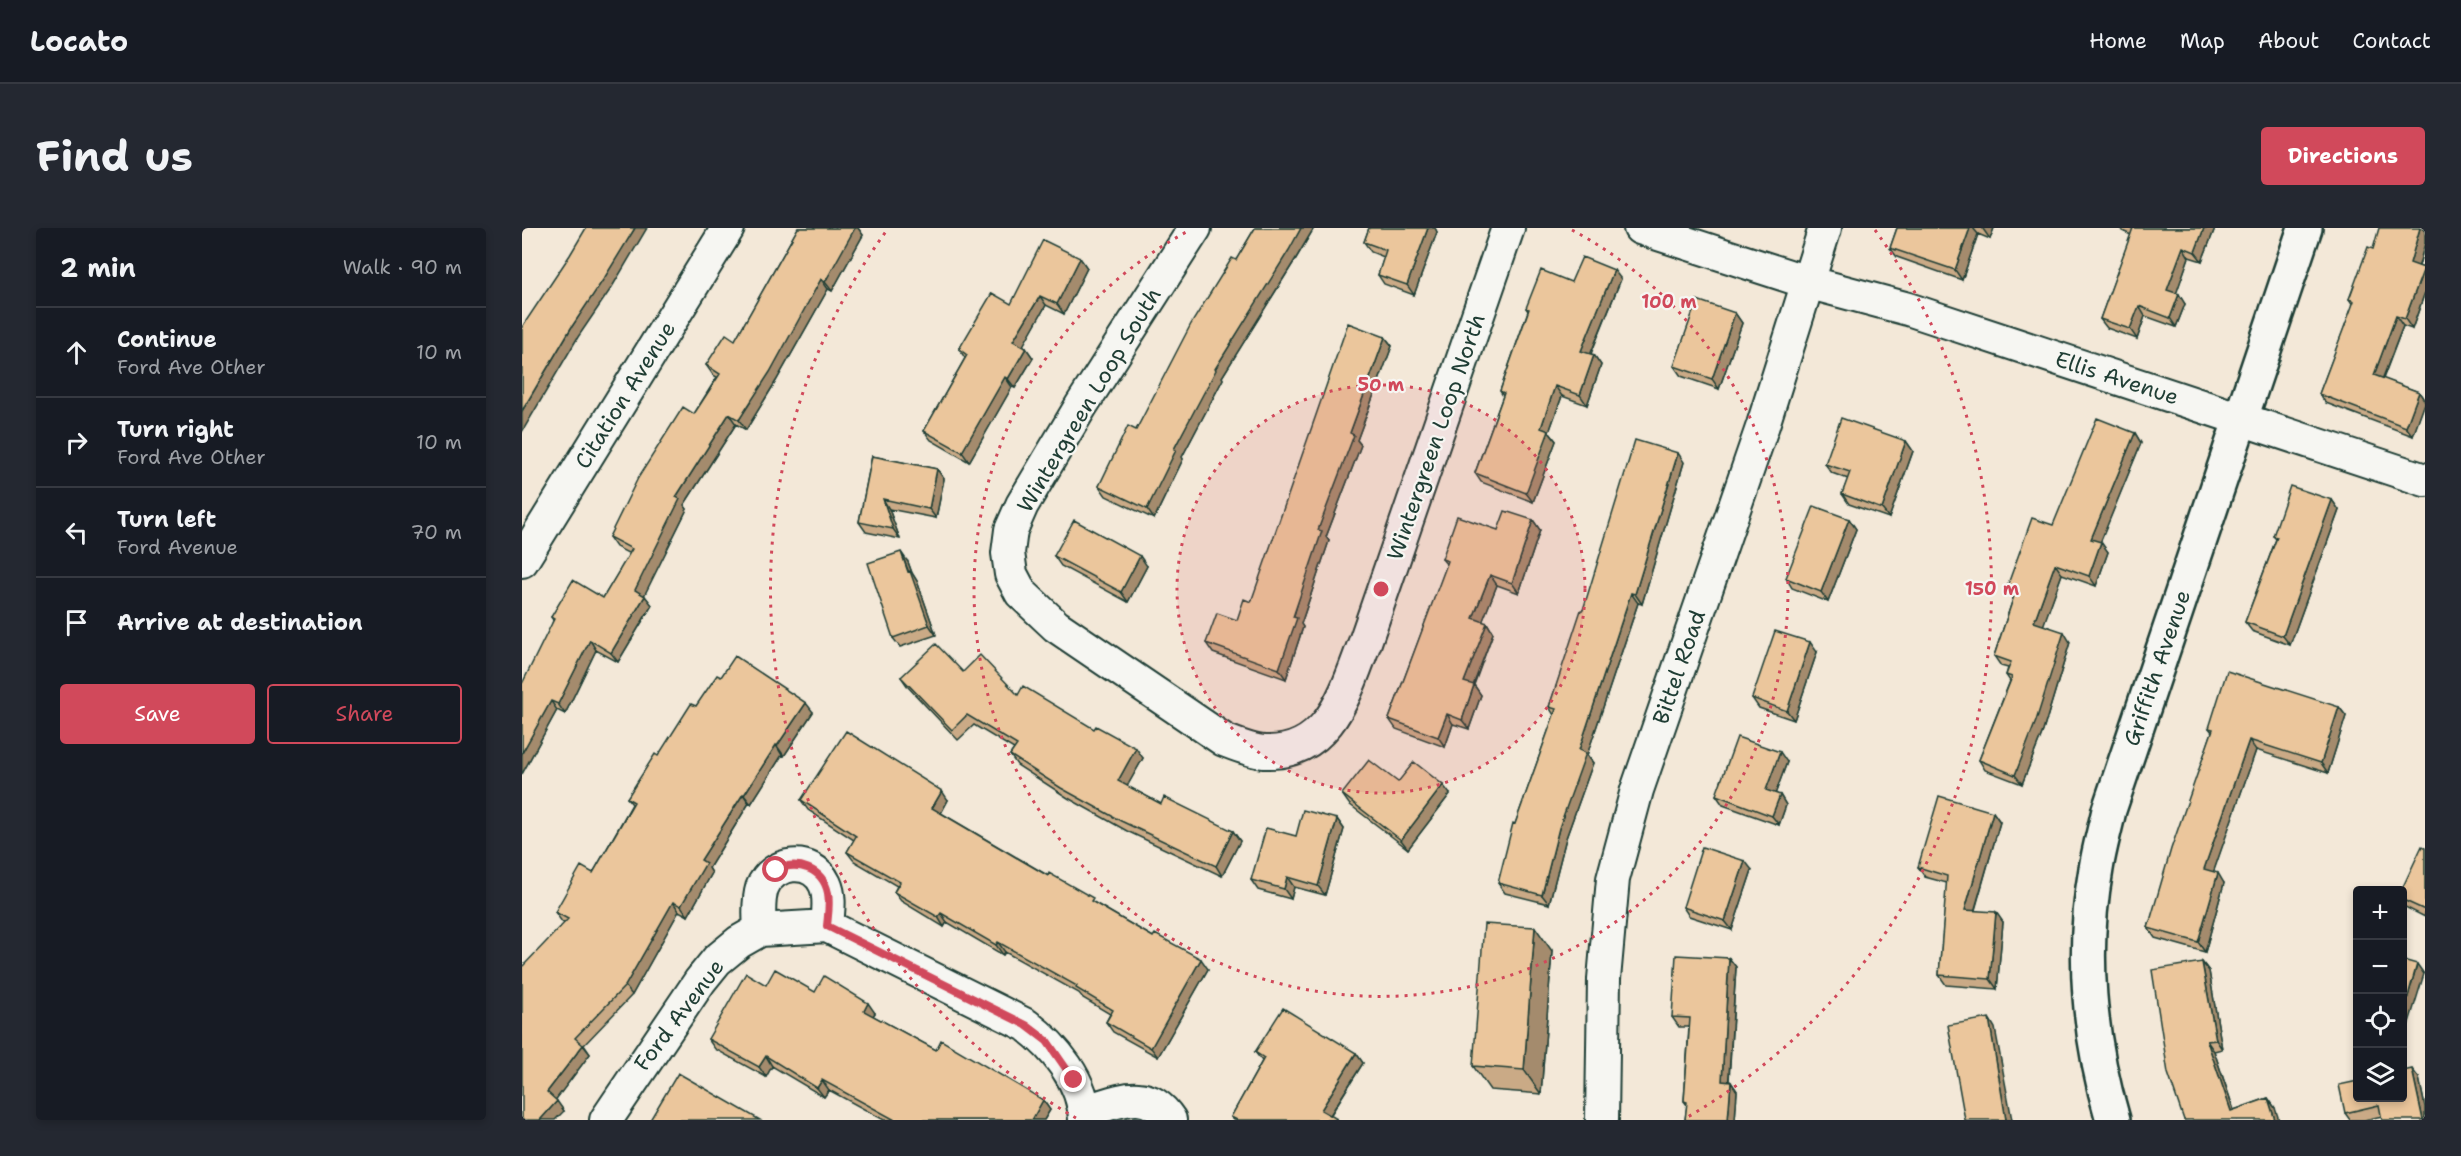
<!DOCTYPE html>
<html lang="en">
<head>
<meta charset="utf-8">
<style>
	body { margin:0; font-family:"Shantell Sans",sans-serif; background:#242831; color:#f1f3f6 }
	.controls { position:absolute; right:18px; bottom:18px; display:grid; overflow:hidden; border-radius:6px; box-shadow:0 3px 9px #0003 }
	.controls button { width:54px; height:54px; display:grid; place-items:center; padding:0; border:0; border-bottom:2px solid #363941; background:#171b24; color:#f1f3f6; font:30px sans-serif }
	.stop { position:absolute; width:18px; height:18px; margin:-14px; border:4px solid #d1495b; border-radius:50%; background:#fff }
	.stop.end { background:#d1495b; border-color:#fff; box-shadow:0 2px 6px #0008 }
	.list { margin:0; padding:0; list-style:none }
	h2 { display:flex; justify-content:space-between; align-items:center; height:78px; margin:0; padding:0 24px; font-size:26px }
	h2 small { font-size:20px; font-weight:400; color:#9ea1a6 }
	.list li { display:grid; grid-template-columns:39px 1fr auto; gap:18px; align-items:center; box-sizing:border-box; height:90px; padding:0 24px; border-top:2px solid #363941 }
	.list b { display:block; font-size:22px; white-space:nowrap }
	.list p { margin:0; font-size:20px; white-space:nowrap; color:#9ea1a6 }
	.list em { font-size:20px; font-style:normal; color:#9ea1a6 }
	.actions { display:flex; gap:12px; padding:18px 24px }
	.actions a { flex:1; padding:14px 0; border:2px solid #d1495b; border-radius:6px; text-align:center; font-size:21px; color:#d1495b }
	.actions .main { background:#d1495b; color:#fff }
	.icon { flex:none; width:33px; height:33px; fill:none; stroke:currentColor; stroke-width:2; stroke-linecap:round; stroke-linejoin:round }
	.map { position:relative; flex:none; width:1903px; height:892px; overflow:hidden; border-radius:6px }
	header { display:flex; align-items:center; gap:36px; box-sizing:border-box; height:84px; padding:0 30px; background:#171b24; border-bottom:2px solid #363941 }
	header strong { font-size:28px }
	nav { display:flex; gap:33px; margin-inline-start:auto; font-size:21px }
	.intro { display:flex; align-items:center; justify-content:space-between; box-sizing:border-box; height:144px; padding:0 36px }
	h1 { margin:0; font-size:42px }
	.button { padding:15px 27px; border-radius:6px; background:#d1495b; color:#fff; font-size:21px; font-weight:700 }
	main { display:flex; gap:36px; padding:0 36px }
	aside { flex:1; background:#171b24; border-radius:6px; box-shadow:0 3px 9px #0003 }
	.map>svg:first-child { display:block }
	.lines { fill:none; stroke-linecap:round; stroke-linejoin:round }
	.street-casing { stroke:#1f3d34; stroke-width:36 }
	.secondary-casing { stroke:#1f3d34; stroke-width:38 }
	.street { stroke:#f6f6f2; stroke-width:32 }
	.secondary { stroke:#f6f6f2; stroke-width:33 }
	.wall { fill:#caaa86; stroke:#1f3d34; stroke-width:1.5 }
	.shaded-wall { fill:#a48b6d; stroke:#1f3d34; stroke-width:1.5 }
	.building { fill:#ebc69c; stroke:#1f3d34; stroke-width:1.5 }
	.route { stroke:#d1495b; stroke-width:8 }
	.ring { fill:none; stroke:#d1495b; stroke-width:3; stroke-dasharray:3 6 }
	.labels { text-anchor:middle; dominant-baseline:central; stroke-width:4.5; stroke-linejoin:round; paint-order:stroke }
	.street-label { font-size:22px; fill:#1f3d34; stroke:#f6f6f2 }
	.centre { fill:#d1495b; stroke:#f6f6f2; stroke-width:3 }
	.ring-label { font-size:18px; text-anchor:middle; font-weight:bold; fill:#d1495b; stroke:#f6f6f2; stroke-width:4.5; stroke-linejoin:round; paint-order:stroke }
</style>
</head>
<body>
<header>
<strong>Locato</strong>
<nav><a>Home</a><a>Map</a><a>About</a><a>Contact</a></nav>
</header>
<div class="intro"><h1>Find us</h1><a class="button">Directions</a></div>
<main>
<aside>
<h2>2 min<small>Walk · 90 m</small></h2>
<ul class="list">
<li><svg class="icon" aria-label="ahead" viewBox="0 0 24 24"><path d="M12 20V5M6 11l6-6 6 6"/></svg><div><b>Continue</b><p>Ford Ave Other</p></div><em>10 m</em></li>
<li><svg class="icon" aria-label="right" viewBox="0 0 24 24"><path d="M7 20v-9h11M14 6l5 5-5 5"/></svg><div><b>Turn right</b><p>Ford Ave Other</p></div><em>10 m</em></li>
<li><svg class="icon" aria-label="left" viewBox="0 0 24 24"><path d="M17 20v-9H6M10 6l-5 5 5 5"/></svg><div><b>Turn left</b><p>Ford Avenue</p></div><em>70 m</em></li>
<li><svg class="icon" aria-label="arrive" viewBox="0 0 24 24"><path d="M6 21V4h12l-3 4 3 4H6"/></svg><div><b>Arrive at destination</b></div></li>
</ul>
<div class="actions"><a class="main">Save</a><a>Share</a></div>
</aside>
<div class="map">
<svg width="1903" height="892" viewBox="0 0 1903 892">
	<rect width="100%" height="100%" fill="#f3e8d8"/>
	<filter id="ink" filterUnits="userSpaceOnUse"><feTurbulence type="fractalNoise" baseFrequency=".0167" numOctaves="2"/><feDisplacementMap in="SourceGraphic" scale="12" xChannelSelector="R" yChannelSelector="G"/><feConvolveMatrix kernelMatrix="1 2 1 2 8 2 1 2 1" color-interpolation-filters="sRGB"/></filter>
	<g filter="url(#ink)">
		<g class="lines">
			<g class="street-casing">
				<path id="street" d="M673 0 559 178 500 277 489 302 486 325 489 346 499 365 534 398 702 512C715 517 729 523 742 524 808 527 824 463 843 414L986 0
					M1118 0 1285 54 1386 81 1903 252
					M0 333 206 0
					M238 702C237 689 236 673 240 660 250 633 290 628 303 656 309 669 306 684 305 698
					M563 883C596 874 625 857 648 892
					M84 892 178 753 195 732 217 714 238 702 305 698 504 797C533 819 562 854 563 892
					M1080 892 1082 751 1091 651 1115 562 1241 197 1303 0"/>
			</g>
			<g class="secondary-casing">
				<path id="secondary" d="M1591 892C1567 811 1559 724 1574 641 1577 621 1583 601 1587 582L1783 0"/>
			</g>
			<use href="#street" class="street"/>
			<use href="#secondary" class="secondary"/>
		</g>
		<path class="wall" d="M276 0H336L341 7 310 63 306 61 254 153 224 202 214 196 162 277 165 281 122 367 130 377 96 434 74 422 43 486 35 482 0 546 31 392 29 389 81 370 108 326 94 319 87 309 172 186 195 149 191 147 184 137 213 112Z
			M733 0H792L773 32 700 149 701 151 660 229 661 231 632 291 584 268 577 258 614 202Z
			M847 0H913L915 4 892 67 862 56 856 47 862 29 849 24 842 14Z
			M1375 0H1472L1468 11 1456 6 1440 52 1375 29 1368 20Z
			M1598 0H1693L1680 33 1667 29 1654 65 1663 76 1654 99 1623 88 1615 111 1585 100 1578 91 1609 7 1600 3Z
			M1903 0V15L1897 38 1902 40 1903 42V64L1890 101 1881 98 1861 151 1897 164 1903 173 1891 208 1804 175 1797 166 1831 77 1827 71 1851 21Z
			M558 30 565 40 542 86 524 77 500 118 504 120 511 130 493 160 490 159 447 234 409 212 402 203 443 130 437 121 489 76Z
			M1099 51 1069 126 1072 127 1079 137 1065 177 1040 168 1027 204 1034 213 1011 274 959 254 953 245 981 168 978 163 1006 83 1004 80 1049 54Z
			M1213 85 1220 95 1197 161 1159 148 1152 138Z
			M863 109 870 118 835 212 839 217 804 309 807 313 779 396 781 399 764 451 691 425 684 415 715 392 729 374Z
			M1613 205 1619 215 1578 314 1586 324 1574 358 1540 346 1521 397 1548 414 1521 503 1500 556 1463 542 1457 532 1488 453 1484 447 1486 440 1479 438 1472 428 1493 365 1486 356 1531 297Z
			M1384 213 1391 223 1367 290 1327 276 1320 266 1326 251 1310 245 1303 236Z
			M350 228 415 241 422 251 414 290 367 281 378 311 344 304 337 294Z
			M1162 234 1120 376 1116 375 1065 527 1071 535 1044 610 1027 676 983 665 976 655 993 596 1032 487 1027 479 1061 382Z
			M1810 272 1817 282 1768 417 1730 403 1723 394 1754 311 1751 308Z
			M1327 291 1334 301 1306 374 1270 360 1264 350Z
			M1011 292 1018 302 997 365 975 357 960 394 965 395 971 405 952 457 959 467 947 501 931 496 923 519 874 501 867 491 925 337 920 331 976 302Z
			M532 328 625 338 606 374 539 338Z
			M386 334 390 345 395 353 414 407 378 419 371 410Z
			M1295 424 1272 492 1237 480 1230 470Z
			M441 444 496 467 621 530 605 558 639 576 711 603 718 613 700 648 605 603 546 570 495 537 488 527 492 521 452 497 436 512 386 459 379 449Z
			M199 449 291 484 262 528 260 527 229 576 227 575 187 640 190 645 166 688 157 683 110 767 62 817 68 826 33 872 42 883 0 892 42 695 40 694 33 684 71 645 110 576 105 570 174 478Z
			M1817 479 1824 488 1806 545 1734 522 1691 644 1702 655 1683 724 1633 710 1626 700 1690 504 1687 500Z
			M1265 534 1253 566 1258 567 1264 577 1257 597 1201 577 1194 567Z
			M876 554 928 566 886 621 827 576 820 566Z
			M279 572H426L419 585 686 741 636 829 591 804 584 794 588 786 561 770 557 765 483 724 481 727 425 694 422 699 379 673 372 664 375 658 332 633 325 624 332 612 286 582Z
			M1471 584 1478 594 1453 682 1481 694 1475 761 1424 757 1417 747 1425 655 1403 649 1396 639Z
			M815 591 822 601 803 667 772 659 769 671 736 662 729 652 774 608Z
			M1903 620V689L1883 679 1881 676V663Z
			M1230 642 1210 702 1167 688 1161 679Z
			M1030 723 1019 866 968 862 951 838Z
			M1207 730 1214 739 1207 853 1209 854 1215 863 1213 892H1163L1165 877 1162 873 1167 799H1157L1150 789Z
			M1680 734 1687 743 1700 821 1692 823 1712 882 1746 870 1753 880 1662 892Z
			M244 757 293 764 353 785 351 788 414 822 521 872 528 882 522 892H362L307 862 302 869 250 838 244 849 193 821 186 811Z
			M733 824 834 825 841 835 808 888 815 892H712L709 889 740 833Z
			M1897 850 1903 879V892L1860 888 1842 892H1828L1823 885Z"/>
		<path class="shaded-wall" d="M113 0H125L90 59 56 109 0 204V183L49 100Z
			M331 0H336L341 7 310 63 303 54Z
			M779 0H792L773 32 700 149 701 151 660 229 661 231 632 291 625 281 652 221 693 141Z
			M906 0H913L915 4 892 67 885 57Z
			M1448 0H1451L1456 6 1440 52 1433 42Z
			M1462 0H1472L1468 11 1461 1Z
			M1682 0H1693L1680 33 1673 24Z
			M1898 0H1903V15L1895 44 1888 35Z
			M1661 19 1667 29 1652 72 1645 62Z
			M558 30 565 40 542 86 535 76Z
			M1902 40 1903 42V64L1890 101 1883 91Z
			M1092 42 1099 51 1066 132 1059 123Z
			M299 51 306 61 254 153 224 202 217 192Z
			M1657 66 1663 76 1654 99 1648 90Z
			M518 68 524 77 498 123 491 113Z
			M1617 78 1623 88 1615 111 1608 101Z
			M1213 85 1220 95 1197 161 1190 151Z
			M1874 88 1881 98 1858 157 1852 147Z
			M863 109 870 118 835 212 839 217 804 309 807 313 779 396 781 399 764 451 757 441 796 302 828 205Z
			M504 120 511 130 493 160 486 151Z
			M1072 127 1079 137 1065 177 1058 167Z
			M483 149 490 159 447 234 440 224Z
			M1033 158 1040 168 1027 204 1034 213 1011 274 1004 265 1019 200Z
			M1897 164 1903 173V175L1891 208 1884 199Z
			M207 186 214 196 162 277 165 281 120 372 113 362 154 269Z
			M1613 205 1619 215 1576 320 1569 311Z
			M1384 213 1391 223 1367 290 1360 281Z
			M1156 225 1162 234 1120 376 1113 366Z
			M415 241 422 251 414 290 407 281Z
			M361 271 367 281 378 311 371 301Z
			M1810 272 1817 282 1768 417 1761 408Z
			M1327 291 1334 301 1306 374 1299 364Z
			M1011 292 1018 302 997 365 990 355Z
			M1579 314 1586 324 1574 358 1567 348Z
			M379 324 386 334 390 345 395 353 414 407 407 397Z
			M618 328 625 338 606 374 599 364Z
			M1533 336 1540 346 1519 404 1512 394Z
			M968 347 975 357 958 400 951 390Z
			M1109 365 1116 375 1065 527 1071 535 1044 610 1027 676 1020 667 1057 522Z
			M123 368 130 377 96 434 89 425Z
			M965 395 971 405 949 463 942 454Z
			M1542 404 1548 414 1521 503 1500 556 1493 547Z
			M68 412 74 422 43 486 36 476Z
			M1288 414 1295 424 1272 492 1265 483Z
			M952 457 959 467 947 501 940 492Z
			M29 473 35 482 0 546V525Z
			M284 475 291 484 262 528 255 518Z
			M1817 479 1824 488 1806 545 1799 535Z
			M925 486 931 496 923 519 916 509Z
			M1727 512 1734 522 1689 651 1682 641Z
			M254 517 260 527 229 576 222 567Z
			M614 520 621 530 603 562 596 553Z
			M1258 524 1265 534 1251 572 1244 562Z
			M921 557 928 566 886 621 879 612Z
			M420 563 426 572 417 589 410 580Z
			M221 566 227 575 187 640 190 645 166 688 159 678 179 632Z
			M1258 567 1264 577 1257 597 1250 588Z
			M1471 584 1478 594 1450 691 1443 682Z
			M815 591 822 601 803 667 796 658Z
			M711 603 718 613 700 648 694 638Z
			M1223 633 1230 642 1210 702 1203 693Z
			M1696 645 1702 655 1683 724 1676 714Z
			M765 649 772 659 769 671 762 661Z
			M151 674 157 683 110 767 103 758Z
			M1474 684 1481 694 1475 761 1468 751Z
			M419 685 425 694 422 699 416 689Z
			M1013 699 1030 723 1019 866 1002 842Z
			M476 714 483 724 481 727 474 717Z
			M1207 730 1214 739 1206 862 1200 853Z
			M679 731 686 741 636 829 629 820Z
			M1680 734 1687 743 1700 821 1694 812Z
			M1895 736 1902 746 1883 808 1881 804V786Z
			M346 775 353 785 348 792 342 783Z
			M1467 790 1473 800 1490 892H1484Z
			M1685 813 1692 823 1715 892 1709 883Z
			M61 817 68 826 32 874 25 864Z
			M834 825 841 835 805 892 799 882Z
			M244 828 250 838 244 849 237 839Z
			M1890 841 1897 850 1903 879V892H1901Z
			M300 852 307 862 302 869 295 860Z
			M1209 854 1215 863 1213 892H1206Z
			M1746 870 1753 880 1757 892H1753Z
			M521 872 528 882 522 892H510Z
			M35 873 42 883 33 892H18Z"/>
		<path class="building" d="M64 0H113L83 49 49 100 0 183V99L48 27Z
			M276 0H333L303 54 299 51 248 144 217 192 207 186 154 269 158 271 113 362 123 368 89 425 68 412 36 476 29 473 0 525V456L32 391 29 389 51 352 81 370 110 321 87 309 116 250 161 179 172 186 198 146 184 137 204 106 213 112Z
			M733 0H779L767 22 693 141 694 142 652 221 654 222 625 281 577 258 606 198 614 202 669 96 710 30 714 32Z
			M847 0H906L885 57 856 47 864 22 842 14Z
			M1375 0H1448L1433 42 1368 20Z
			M1610 0H1682L1673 24 1661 19 1645 62 1657 66 1648 90 1617 78 1608 101 1578 91 1611 0Z
			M1857 0H1898L1888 35 1902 40 1883 91 1874 88 1852 147 1897 164 1884 199 1797 166 1832 73 1827 71 1846 19 1851 21Z
			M521 12 558 30 535 76 518 68 491 113 504 120 486 151 483 149 440 224 402 203 445 127 437 121 470 65 489 76Z
			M1060 29 1092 42 1059 123 1072 127 1058 167 1033 158 1019 200 1027 203 1004 265 953 245 982 165 978 163 1007 81 1004 80 1019 42 1049 54Z
			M1175 72 1213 85 1190 151 1152 138Z
			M826 95 863 109 828 205 832 207 796 302 800 303 771 389 775 390 757 441 684 415 695 385 715 392 722 371 729 374Z
			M1319 190 1384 213 1360 281 1320 266 1328 244 1303 236Z
			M1575 190 1613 205 1569 311 1579 314 1567 348 1533 336 1512 394 1542 404 1514 493 1493 547 1457 532 1490 449 1484 447 1489 434 1472 428 1495 359 1486 356 1510 290 1531 297Z
			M1113 212 1156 225 1113 366 1109 365 1057 522 1064 525 1037 600 1020 667 976 655 991 595 993 596 1034 481 1027 479 1059 382H1061Z
			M350 228 415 241 407 281 361 271 371 301 337 294Z
			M1768 258 1810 272 1761 408 1723 394 1755 309 1751 308Z
			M1292 278 1327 291 1299 364 1264 350Z
			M983 283 1011 292 990 355 968 347 951 390 965 395 942 454 952 457 940 492 925 486 916 509 867 491 926 333 920 331 935 288 976 302Z
			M552 292 618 328 599 364 532 328Z
			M379 324 386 344 388 343 407 397 371 410 346 335Z
			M1253 403 1288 414 1265 483 1230 470Z
			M414 416 441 444 458 427 496 467 501 458 572 501 574 498 614 520 596 553 639 576 642 569 711 603 694 638 599 593 539 560 488 527 495 517 445 487 430 502 379 449Z
			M213 428 284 475 255 518 254 517 222 567 221 566 179 632 184 635 159 678 151 674 103 758 53 810 61 817 25 864 35 873 18 892H0V739L46 691 33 684 59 638 71 645 112 574 105 570 133 526 136 528 169 476 174 478 195 447 199 449Z
			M1705 443 1817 479 1799 535 1727 512 1682 641 1696 645 1676 714 1626 700 1649 621 1691 501 1687 500Z
			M324 503 420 563 410 580 526 648 527 645 571 670 569 673 631 709 633 706 679 731 629 820 584 794 591 782 554 760 555 758 476 714 474 717 419 685 416 689 372 664 378 654 325 624 334 608 279 572Z
			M1215 509 1258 524 1244 562 1258 567 1250 588 1194 567Z
			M847 532 876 554 892 534 921 557 879 612 820 566Z
			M1417 568 1471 584 1443 682 1474 684 1468 751 1417 747 1425 648 1396 639Z
			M781 582 815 591 796 658 765 649 762 661 729 652 744 600 774 608Z
			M1900 618 1903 620V682L1881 672V663H1879Z
			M1180 619 1223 633 1203 693 1161 679Z
			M962 696 1013 699 1002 842 951 838Z
			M1154 727 1207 730 1200 853 1209 854 1206 892H1163L1165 874 1162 873 1168 790 1150 789Z
			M1881 732 1895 736 1881 786Z
			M1680 734 1694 812 1685 813 1709 883 1746 870 1753 892H1662L1646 845 1630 742Z
			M253 741 293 764 302 748 346 775 342 783 414 822 419 812 521 872 510 892H373L300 852 295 860 244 828 237 839 186 811 224 745 244 757Z
			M761 780 834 825 799 882 815 891 814 892H715L709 889 742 830 733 824Z
			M1467 790 1484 892H1443L1426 797Z
			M1890 841 1901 892H1860L1857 877 1823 885 1817 857 1836 853V870H1881V843Z
			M156 845 238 892H128Z"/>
	</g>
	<g class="lines" filter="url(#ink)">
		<path class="route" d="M254 642C275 632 301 640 306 665 308 676 306 687 305 698L504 797 525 813 552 852"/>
	</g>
	<circle cx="859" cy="361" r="204" fill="#d1495b" fill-opacity=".12"/>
	<g class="ring">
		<circle cx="859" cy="361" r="204"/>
		<path d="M1050 2A407 407 0 1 1 668 2"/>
		<path d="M554 890A611 611 0 0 1 365 2M1353 2A611 611 0 0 1 1164 890"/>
	</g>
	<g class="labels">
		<g class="street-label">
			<text transform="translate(1595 150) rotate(18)">Ellis Avenue</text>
			<text transform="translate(103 167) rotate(-58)">Citation Avenue</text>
			<text transform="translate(567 172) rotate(-59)">Wintergreen Loop South</text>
			<text transform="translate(914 209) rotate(-71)">Wintergreen Loop North</text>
			<text transform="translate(1157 439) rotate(-71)">Bittel Road</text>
			<text transform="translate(1635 440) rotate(-71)">Griffith Avenue</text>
			<text transform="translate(157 787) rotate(-53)">Ford Avenue</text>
		</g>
	</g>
	<circle cx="859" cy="361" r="9" class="centre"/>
	<g class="ring-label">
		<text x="1147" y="80">100 m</text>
		<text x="859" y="163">50 m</text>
		<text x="1470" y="367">150 m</text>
	</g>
</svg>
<div class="controls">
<button>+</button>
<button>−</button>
<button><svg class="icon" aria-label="locate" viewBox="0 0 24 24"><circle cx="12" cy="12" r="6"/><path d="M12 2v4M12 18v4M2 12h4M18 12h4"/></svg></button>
<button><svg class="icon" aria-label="layers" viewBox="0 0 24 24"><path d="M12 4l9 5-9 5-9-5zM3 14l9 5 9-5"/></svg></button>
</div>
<div class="stop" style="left:254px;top:642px"></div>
<div class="stop end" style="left:552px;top:852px"></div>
</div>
</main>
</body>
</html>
